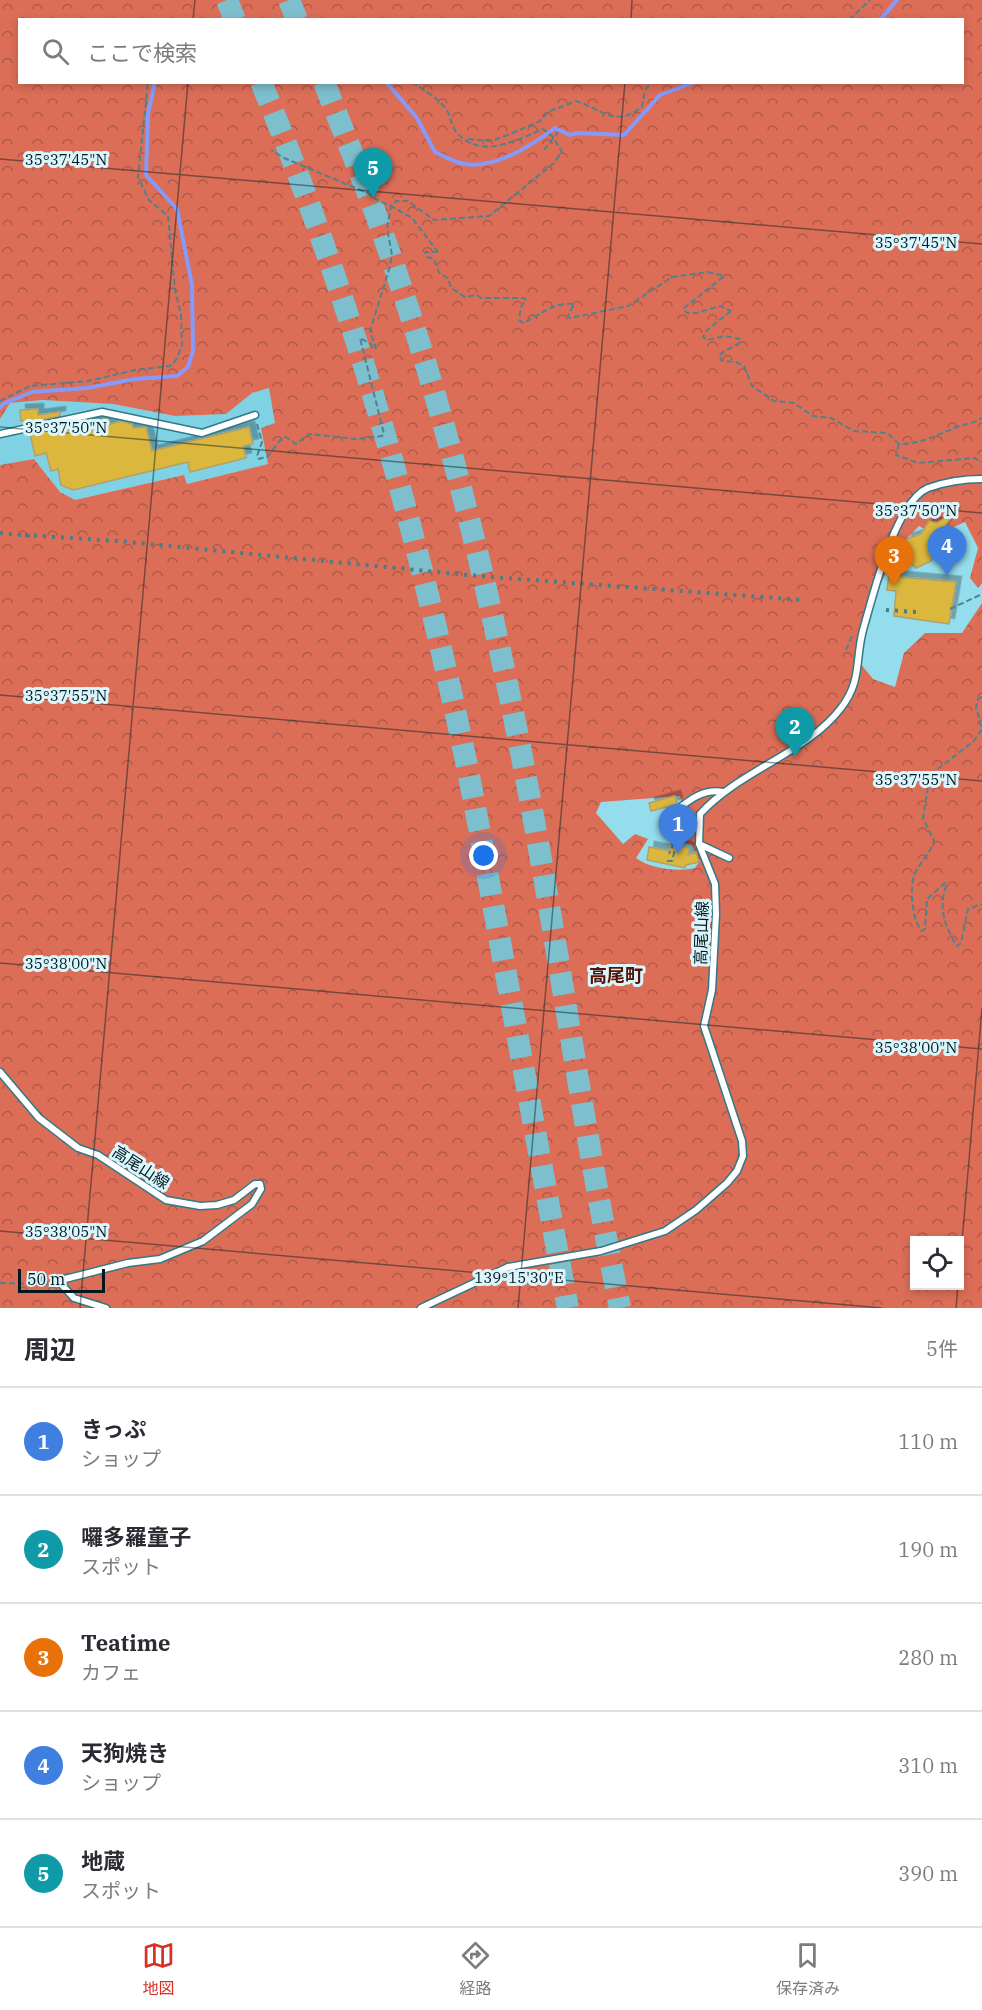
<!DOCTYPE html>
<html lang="ja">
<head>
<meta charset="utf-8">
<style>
	body { margin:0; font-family:"IBM Plex Serif","Noto Sans JP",serif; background:#f2f2f3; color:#2b2b33 }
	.controls { position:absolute; right:18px; bottom:18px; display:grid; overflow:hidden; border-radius:0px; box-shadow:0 3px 9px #0003 }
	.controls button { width:54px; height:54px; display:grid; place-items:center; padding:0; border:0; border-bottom:2px solid #e1e1e2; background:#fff; color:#2b2b33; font:30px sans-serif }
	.scale { position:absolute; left:18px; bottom:15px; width:87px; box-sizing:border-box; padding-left:6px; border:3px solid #00181e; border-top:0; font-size:16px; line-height:21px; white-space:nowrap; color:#00181e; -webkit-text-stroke:4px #daf6fc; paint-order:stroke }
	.you { position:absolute; left:484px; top:856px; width:21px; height:21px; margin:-15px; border:4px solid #fff; border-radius:50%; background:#1a73e8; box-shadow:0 0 0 9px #1a73e833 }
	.badge { display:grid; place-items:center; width:39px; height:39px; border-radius:50%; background:#d93025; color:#fff; font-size:20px; font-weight:700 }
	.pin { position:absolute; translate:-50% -50px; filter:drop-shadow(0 2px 3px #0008) }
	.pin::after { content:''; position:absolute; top:32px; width:21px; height:18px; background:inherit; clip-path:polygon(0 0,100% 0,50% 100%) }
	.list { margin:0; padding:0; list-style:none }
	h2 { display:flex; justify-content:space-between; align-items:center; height:78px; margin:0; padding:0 24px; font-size:26px }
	h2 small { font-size:20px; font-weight:400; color:#7c7c81 }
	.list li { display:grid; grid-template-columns:39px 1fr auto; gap:18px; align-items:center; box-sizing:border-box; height:108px; padding:0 24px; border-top:2px solid #e1e1e2 }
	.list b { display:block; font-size:22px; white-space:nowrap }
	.list p { margin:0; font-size:20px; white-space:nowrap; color:#7c7c81 }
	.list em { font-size:20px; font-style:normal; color:#7c7c81 }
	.icon { flex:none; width:33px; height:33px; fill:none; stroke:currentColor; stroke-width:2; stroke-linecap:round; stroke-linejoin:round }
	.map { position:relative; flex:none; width:982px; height:1308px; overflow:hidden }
	.search { position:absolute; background:#fff; box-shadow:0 3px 9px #0003; left:18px; right:18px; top:18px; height:66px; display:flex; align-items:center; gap:15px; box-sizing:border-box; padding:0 21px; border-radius:0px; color:#7c7c81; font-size:22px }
	.sheet { height:618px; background:#fff }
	nav { display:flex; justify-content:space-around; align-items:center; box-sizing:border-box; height:84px; border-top:2px solid #e1e1e2; background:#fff; font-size:16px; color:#7c7c81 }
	nav a { display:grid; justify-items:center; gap:3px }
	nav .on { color:#d93025 }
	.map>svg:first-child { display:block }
	.built { fill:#7fd2e4 }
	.forest { fill:url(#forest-crowns); fill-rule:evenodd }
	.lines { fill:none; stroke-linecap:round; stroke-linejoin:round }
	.stream { stroke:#859afa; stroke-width:4 }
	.building { fill:#dbb83c; stroke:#b1a06a; stroke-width:1.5; filter:url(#shadow) }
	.highway-tunnel { stroke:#7ebfce; stroke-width:22; stroke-dasharray:22 11; stroke-linecap:butt }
	.lane-casing { stroke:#2f7988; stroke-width:9 }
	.path { stroke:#50828e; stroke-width:2; stroke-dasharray:6 3; stroke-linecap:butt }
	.lane { stroke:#fff; stroke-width:6 }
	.rail { stroke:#4b7c87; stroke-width:4; stroke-dasharray:3 6; stroke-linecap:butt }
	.ticks { fill:none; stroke:#00181e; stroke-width:1.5; stroke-opacity:0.45 }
	.labels { text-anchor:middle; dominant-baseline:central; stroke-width:6; stroke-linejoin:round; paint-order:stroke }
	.street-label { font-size:16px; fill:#00181e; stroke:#daf6fc }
	.neighbourhood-label { font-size:18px; font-weight:bold; fill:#561307; stroke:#daf6fc }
	.ticks-label { font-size:15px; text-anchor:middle; fill:#00181e; stroke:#daf6fc; stroke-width:6; stroke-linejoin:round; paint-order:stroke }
</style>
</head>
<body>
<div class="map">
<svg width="982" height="1308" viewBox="0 0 982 1308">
	<defs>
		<pattern id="forest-crowns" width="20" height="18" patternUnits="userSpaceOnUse" patternTransform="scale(1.5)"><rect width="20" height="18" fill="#dc6e58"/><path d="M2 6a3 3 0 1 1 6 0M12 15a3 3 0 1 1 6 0" fill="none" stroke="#b05948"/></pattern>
		<filter id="shadow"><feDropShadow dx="5.5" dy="-5.5" stdDeviation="0" flood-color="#0004"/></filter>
	</defs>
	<rect width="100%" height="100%" fill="#94dded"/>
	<path class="built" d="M269 388 276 424 261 428 269 464 187 484 184 475 75 500 60 492 34 459 0 465V419L10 403 43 400 113 404 175 416 225 414 252 393Z"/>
	<path class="forest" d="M0 0H982V583L978 588 970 578 978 548 965 522 935 535 919 526 896 550 867 615 855 657 873 679 895 687 904 653 925 633H962L982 603V1308H0V465L34 459 60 492 75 500 184 475 187 484 268 464 261 428 275 423 269 388 252 393 226 414 175 416 113 404 43 400 10 403 0 419ZM20 20H962V82H20ZM680 796 685 813 672 823 680 842 692 845 699 862 695 868C677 872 651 869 636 858L648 839 635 834 623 844 596 813 601 802ZM914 1240H960V1286H914Z"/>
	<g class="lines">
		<path class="stream" d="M880 20 897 0
			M386 82 417 118 435 152C444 156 455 163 465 164 496 169 532 145 555 128L570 135 577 133 624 135 660 95 695 82
			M0 408 3 404 32 392 87 388 135 379 177 376 188 367 193 351 192 285 177 209 146 175 148 114 155 82"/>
	</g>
	<path class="building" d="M38 409V415L60 412V416L27 423V420L21 421 20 410Z
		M106 419 107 425 121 421 132 424 133 428 146 427 152 451 249 427 253 444 243 446 246 458 190 472 188 462 73 490 61 485 58 469 51 471 46 453 35 456 30 433Z
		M955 512 933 542 935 551 931 561 916 568 907 560 903 550 907 539 921 534 929 521 937 523Z
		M889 576 956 582 949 624 894 616 896 591 887 590Z
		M675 796 677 803 674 805 651 811 649 803Z
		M671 844 689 848 688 855 696 852 699 862 686 865 685 868 647 860 649 847 669 851Z"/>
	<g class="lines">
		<path class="highway-tunnel" d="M227 0 235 20
			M289 0 297 20
			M261 82C349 292 412 511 460 733 474 797 485 862 497 926 521 1054 544 1181 568 1308
			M324 82C341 126 359 169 375 212 436 379 481 553 516 727 555 919 580 1115 620 1308"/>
		<g class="lane-casing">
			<path id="lane" d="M0 434 102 412 202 433 255 415
				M673 813C688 801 703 788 723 792
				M699 844 729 858
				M0 1072 39 1118 78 1148 98 1155 166 1200 200 1206 217 1205 234 1200 255 1184H260L261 1189 252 1204 203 1241 160 1259 128 1263 65 1279 61 1284 74 1298 106 1308
				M421 1308 508 1267 601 1251 665 1231 696 1210 727 1183 737 1171 743 1156 742 1141 704 1026 712 990 716 914 715 884 699 844 700 814C740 770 807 753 841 708 862 681 855 660 863 630 873 596 895 502 928 488 945 482 965 479 982 479"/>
		</g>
		<path class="path" d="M849 20 870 0
			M412 82C425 91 440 99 448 112 451 118 452 128 457 133 481 160 517 140 543 129L553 137 562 152 554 163 489 216 434 220 408 201H396L391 206 412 218 438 252
			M468 139 491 141 508 135 540 121 548 112 576 101C604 110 614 128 642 107L645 90 652 82
			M544 150 558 132
			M438 252H425L427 257 434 259 439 273 448 278 451 288 465 297 477 295 481 298H524L526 300 521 307 519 320 523 323C541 315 552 302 574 304L568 316 570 318 628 306 672 277 708 272 724 276 683 309 687 313H697L720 306 731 311
			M731 311 707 330 703 337 707 340 725 336 740 339 741 341C734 348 726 348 719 356L722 361 736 362 744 366 752 386 774 401 794 403 813 416 831 418 854 431 887 433 899 444C920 444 936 436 954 428 964 424 973 424 982 418
			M0 401 30 386 88 381 135 370 170 366 176 360 182 346 181 314 175 290 168 216 149 200 138 177 148 82
			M257 424 262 442 257 456 259 459 268 456 282 438 286 437 296 444 309 434 356 439 382 436 384 434 360 338 371 344 373 349 376 348 370 331 390 266 392 255 387 228 391 206 377 200 370 194 284 158 271 150
			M899 444 896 455 918 463 974 458 982 462
			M950 609 982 594
			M846 650 852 636
			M982 697 978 699 976 707 982 729 974 741 935 771 929 781 923 818 934 841C930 854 921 861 915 873 909 885 912 922 922 931L925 929 927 899 945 883 947 884C938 906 944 926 957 946L961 943 968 909 982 904
			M666 826 673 845 669 854
			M667 861H672L676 845 668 820
			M0 1283 52 1284"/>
		<use href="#lane" class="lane"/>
		<path class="rail" d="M0 533 31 536
			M25 535 118 541 478 576 803 600
			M886 610 916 612"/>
	</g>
	<path class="ticks" d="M193 20 195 0M631 20 632 0M0 159 982 244M0 427 982 513M0 695 982 781M0 963 982 1049M0 1231 882 1308M960 1265 982 1008M80 1308 188 82M518 1308 625 82M956 1308 958 1286"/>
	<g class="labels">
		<g class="street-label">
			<text transform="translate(701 933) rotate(-88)">高尾山線</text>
			<text transform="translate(141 1167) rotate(33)">高尾山線</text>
		</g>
		<g class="neighbourhood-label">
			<text x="616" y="975">高尾町</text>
		</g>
	</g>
	<g class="ticks-label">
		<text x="66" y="165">35°37'45"N</text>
		<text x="916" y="248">35°37'45"N</text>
		<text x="66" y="433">35°37'50"N</text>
		<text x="916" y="516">35°37'50"N</text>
		<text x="66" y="701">35°37'55"N</text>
		<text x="916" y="785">35°37'55"N</text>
		<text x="66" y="969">35°38'00"N</text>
		<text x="916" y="1053">35°38'00"N</text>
		<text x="66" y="1237">35°38'05"N</text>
		<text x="519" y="1283">139°15'30"E</text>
	</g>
</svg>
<div class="controls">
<button><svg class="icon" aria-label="locate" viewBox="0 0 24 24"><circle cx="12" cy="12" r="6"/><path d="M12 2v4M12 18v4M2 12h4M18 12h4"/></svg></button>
</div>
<div class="scale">50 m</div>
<div class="you"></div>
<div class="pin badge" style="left:678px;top:854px;background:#3f7fe0">1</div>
<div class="pin badge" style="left:795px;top:757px;background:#0f9aa8">2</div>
<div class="pin badge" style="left:894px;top:586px;background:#e8710a">3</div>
<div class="pin badge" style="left:947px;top:576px;background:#3f7fe0">4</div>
<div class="pin badge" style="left:373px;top:198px;background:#0f9aa8">5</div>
<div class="search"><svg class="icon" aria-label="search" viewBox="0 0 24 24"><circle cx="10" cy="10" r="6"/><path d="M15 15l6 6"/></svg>ここで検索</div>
</div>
<section class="sheet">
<h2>周辺<small>5件</small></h2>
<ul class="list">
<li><span class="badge" style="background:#3f7fe0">1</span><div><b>きっぷ</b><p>ショップ</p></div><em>110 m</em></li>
<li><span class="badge" style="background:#0f9aa8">2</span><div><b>囉多羅童子</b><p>スポット</p></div><em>190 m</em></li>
<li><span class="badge" style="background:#e8710a">3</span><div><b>Teatime</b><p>カフェ</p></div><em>280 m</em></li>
<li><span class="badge" style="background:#3f7fe0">4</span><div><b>天狗焼き</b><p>ショップ</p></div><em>310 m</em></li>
<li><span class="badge" style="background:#0f9aa8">5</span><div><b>地蔵</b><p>スポット</p></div><em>390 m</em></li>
</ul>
</section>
<nav>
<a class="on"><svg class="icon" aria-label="map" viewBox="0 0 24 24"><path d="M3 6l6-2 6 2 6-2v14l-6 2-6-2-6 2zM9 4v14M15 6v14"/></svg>地図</a>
<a><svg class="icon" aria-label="directions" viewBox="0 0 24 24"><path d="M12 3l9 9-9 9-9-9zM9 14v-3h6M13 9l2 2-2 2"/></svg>経路</a>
<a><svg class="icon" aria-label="saved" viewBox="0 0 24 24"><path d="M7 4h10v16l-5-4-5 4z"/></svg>保存済み</a>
</nav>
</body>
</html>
